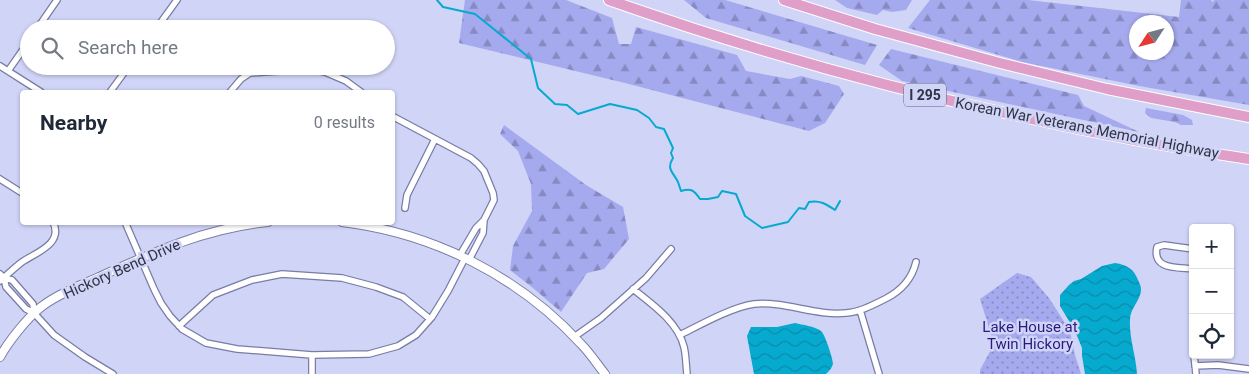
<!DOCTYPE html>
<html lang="en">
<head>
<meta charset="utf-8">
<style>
	body { margin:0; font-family:Roboto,sans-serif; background:#f2f2f3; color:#1f2937 }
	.controls { position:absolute; right:15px; bottom:15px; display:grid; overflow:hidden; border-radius:5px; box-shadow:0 1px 4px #0004 }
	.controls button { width:45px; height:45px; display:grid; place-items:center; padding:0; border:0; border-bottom:1px solid #e0e1e3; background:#fff; color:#1f2937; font:25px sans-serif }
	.compass { position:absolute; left:1129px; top:15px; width:45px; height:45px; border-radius:50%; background:#fff; box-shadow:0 1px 4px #0004; rotate:234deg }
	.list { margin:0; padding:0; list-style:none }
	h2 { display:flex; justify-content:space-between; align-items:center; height:65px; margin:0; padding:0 20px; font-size:21px }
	h2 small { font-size:16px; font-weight:400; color:#747a83 }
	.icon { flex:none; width:28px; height:28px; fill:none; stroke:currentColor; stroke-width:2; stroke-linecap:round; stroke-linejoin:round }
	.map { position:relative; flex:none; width:1249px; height:374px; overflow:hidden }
	.search { position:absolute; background:#fff; box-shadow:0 1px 4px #0004; left:20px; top:20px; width:375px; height:55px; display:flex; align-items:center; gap:12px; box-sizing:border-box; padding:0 18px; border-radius:28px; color:#747a83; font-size:19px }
	.panel { position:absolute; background:#fff; box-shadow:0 1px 4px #0004; left:20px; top:90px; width:375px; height:135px; border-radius:5px }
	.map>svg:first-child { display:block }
	.forest { fill:url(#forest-firs); fill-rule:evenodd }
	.park { fill:url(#park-dots) }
	.water { fill:url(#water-waves) }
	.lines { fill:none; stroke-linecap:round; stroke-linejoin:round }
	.stream { stroke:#07aacf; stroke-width:2 }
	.street-casing { stroke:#797ca4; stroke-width:8 }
	.secondary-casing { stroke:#797ca4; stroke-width:10 }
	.highway-casing { stroke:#fff; stroke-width:12 }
	.street { stroke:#fff; stroke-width:5.5 }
	.secondary { stroke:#fff; stroke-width:8 }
	.highway { stroke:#e09fc8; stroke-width:10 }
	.labels { text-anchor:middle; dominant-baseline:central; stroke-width:5; stroke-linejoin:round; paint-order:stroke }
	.shield { fill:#d0d4f7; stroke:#61637a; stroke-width:1 }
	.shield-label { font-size:14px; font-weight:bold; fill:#313344 }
	.street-label { font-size:15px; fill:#313344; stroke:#d0d4f7 }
	.park-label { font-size:15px; fill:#2b1a7d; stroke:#d0d4f7 }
</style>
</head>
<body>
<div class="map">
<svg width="1249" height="374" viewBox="0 0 1249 374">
	<defs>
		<pattern id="forest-firs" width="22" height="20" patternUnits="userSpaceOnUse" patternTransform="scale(1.25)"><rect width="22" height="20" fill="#a5a9ed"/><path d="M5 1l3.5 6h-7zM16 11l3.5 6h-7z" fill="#878ac2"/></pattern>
		<pattern id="park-dots" width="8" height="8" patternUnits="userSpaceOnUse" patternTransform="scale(1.25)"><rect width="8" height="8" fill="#a5a9ed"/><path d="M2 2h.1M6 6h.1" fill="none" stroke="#878ac2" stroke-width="1.8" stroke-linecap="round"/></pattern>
		<pattern id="water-waves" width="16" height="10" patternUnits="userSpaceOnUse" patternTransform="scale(1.25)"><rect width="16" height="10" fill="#07aacf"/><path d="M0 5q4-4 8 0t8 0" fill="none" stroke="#098baa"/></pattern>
	</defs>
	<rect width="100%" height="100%" fill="#d0d4f7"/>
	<path class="forest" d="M465 0H566L612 18 619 44H631L636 27 737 55 746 71 790 79 801 76 839 86 844 94 825 123 809 131 625 83 459 43Z
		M684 0H725L877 45 865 65 706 18Z
		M835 0H912L906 10 892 12 883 10 877 15 847 8Z
		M930 0H1028L1179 17 1181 0H1211L1213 2 1214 0H1249V105L1139 86 1022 62 908 28ZM1136 22H1166V52H1136Z
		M891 49 1078 95 1084 106 1139 132 902 81 879 65Z
		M1146 108 1183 115 1192 120 1193 125H1181L1175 122 1151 118 1145 113Z
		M504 125 586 185 623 207 629 239 604 269 587 273 561 312 533 288 510 270 513 246 532 211 531 184 518 151 500 134Z"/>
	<path class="park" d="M1017 273 1031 277 1049 298 1070 331 1075 355 1081 374H980V370L994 344 980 299Z"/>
	<path class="water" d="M1115 263C1127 265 1134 269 1138 280 1141 286 1142 289 1140 295 1137 304 1130 310 1130 320 1129 338 1136 356 1137 374H1085L1082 356V348L1075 331 1060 306V295L1069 285 1074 281 1081 279 1102 266Z
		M795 323C803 325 814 326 821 331 825 334 833 359 833 364 832 368 829 371 826 374H754L747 336 751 327H777Z"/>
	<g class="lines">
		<path class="stream" d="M437 0 443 7 475 14 531 59 538 88 555 104 567 105 578 114 610 104 637 110 649 118 656 127 664 129 673 148 671 153 673 158C666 169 673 172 678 182 679 185 680 188 681 191 691 188 694 190 700 199H708L718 197 722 191 736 194 745 216 762 228 788 222 799 208 805 209 809 202C820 200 826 204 835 210L840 201"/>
		<g class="street-casing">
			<path id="street" d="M37 29 57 0
				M156 29 177 0
				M0 66 41 92
				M8 71 29 41
				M110 92 129 66
				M230 92 241 79 250 73 309 69 325 72 346 81 361 92
				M392 116 471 158 478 164 484 171 493 193 494 200 484 220
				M0 179 22 193
				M405 208 407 195 435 139
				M125 222 154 289 161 303 170 316 182 329 206 343 237 349 312 355 369 354 398 346 416 335 432 317 448 291 465 258
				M1193 249 1164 245 1157 247C1152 270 1177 267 1193 269
				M460 255 476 228 484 220 483 233 469 260
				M0 274 4 278 12 280 33 304 34 313
				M4 278 6 287 26 309 34 313 54 335 85 357 113 374
				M0 281C7 275 14 268 22 262 35 253 64 244 53 222
				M633 289C652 304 678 322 684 347 686 355 686 365 687 374
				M860 310 879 374
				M179 326 213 295 252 280 282 274 342 278 376 287 403 297 430 319
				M680 335C700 325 732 307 754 304 785 301 815 316 846 313 860 312 873 305 885 299 901 291 912 279 916 262
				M574 337 601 318 646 278 671 249
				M312 355V374
				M1194 355 1196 374
				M1195 366 1218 365 1249 369"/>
		</g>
		<g class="secondary-casing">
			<path id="secondary" d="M342 222C433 233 519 276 581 344 590 353 597 364 605 374
				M0 357C8 342 28 317 41 307 58 294 79 286 99 277 154 252 206 228 268 222"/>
		</g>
		<g class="highway-casing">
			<path id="highway" d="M609 0C745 48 882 87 1023 117 1098 134 1173 148 1249 159
				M784 0 875 29 1000 63 1107 89 1249 117"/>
		</g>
		<use href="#street" class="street"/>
		<use href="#secondary" class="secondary"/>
		<use href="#highway" class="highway"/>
	</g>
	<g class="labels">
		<rect class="shield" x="904" y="83.5" width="42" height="23" rx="4"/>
		<g class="shield-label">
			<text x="925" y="95">I 295</text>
		</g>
		<g class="street-label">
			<text transform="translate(1087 128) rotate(11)">Korean War Veterans Memorial Highway</text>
			<text transform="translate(122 269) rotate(-24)">Hickory Bend Drive</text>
		</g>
		<g class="park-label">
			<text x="1030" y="327">Lake House at<tspan x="1030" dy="17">Twin Hickory</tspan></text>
		</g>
	</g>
</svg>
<div class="controls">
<button>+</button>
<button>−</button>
<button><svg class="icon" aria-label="locate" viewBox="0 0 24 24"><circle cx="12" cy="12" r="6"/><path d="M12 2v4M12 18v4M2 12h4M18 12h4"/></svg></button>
</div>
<svg class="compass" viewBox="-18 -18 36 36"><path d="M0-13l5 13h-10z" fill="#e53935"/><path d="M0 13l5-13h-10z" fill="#747a83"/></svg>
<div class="search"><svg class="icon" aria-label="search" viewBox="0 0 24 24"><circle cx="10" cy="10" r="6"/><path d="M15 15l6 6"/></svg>Search here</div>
<section class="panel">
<h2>Nearby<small>0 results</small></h2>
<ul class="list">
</ul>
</section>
</div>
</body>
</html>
